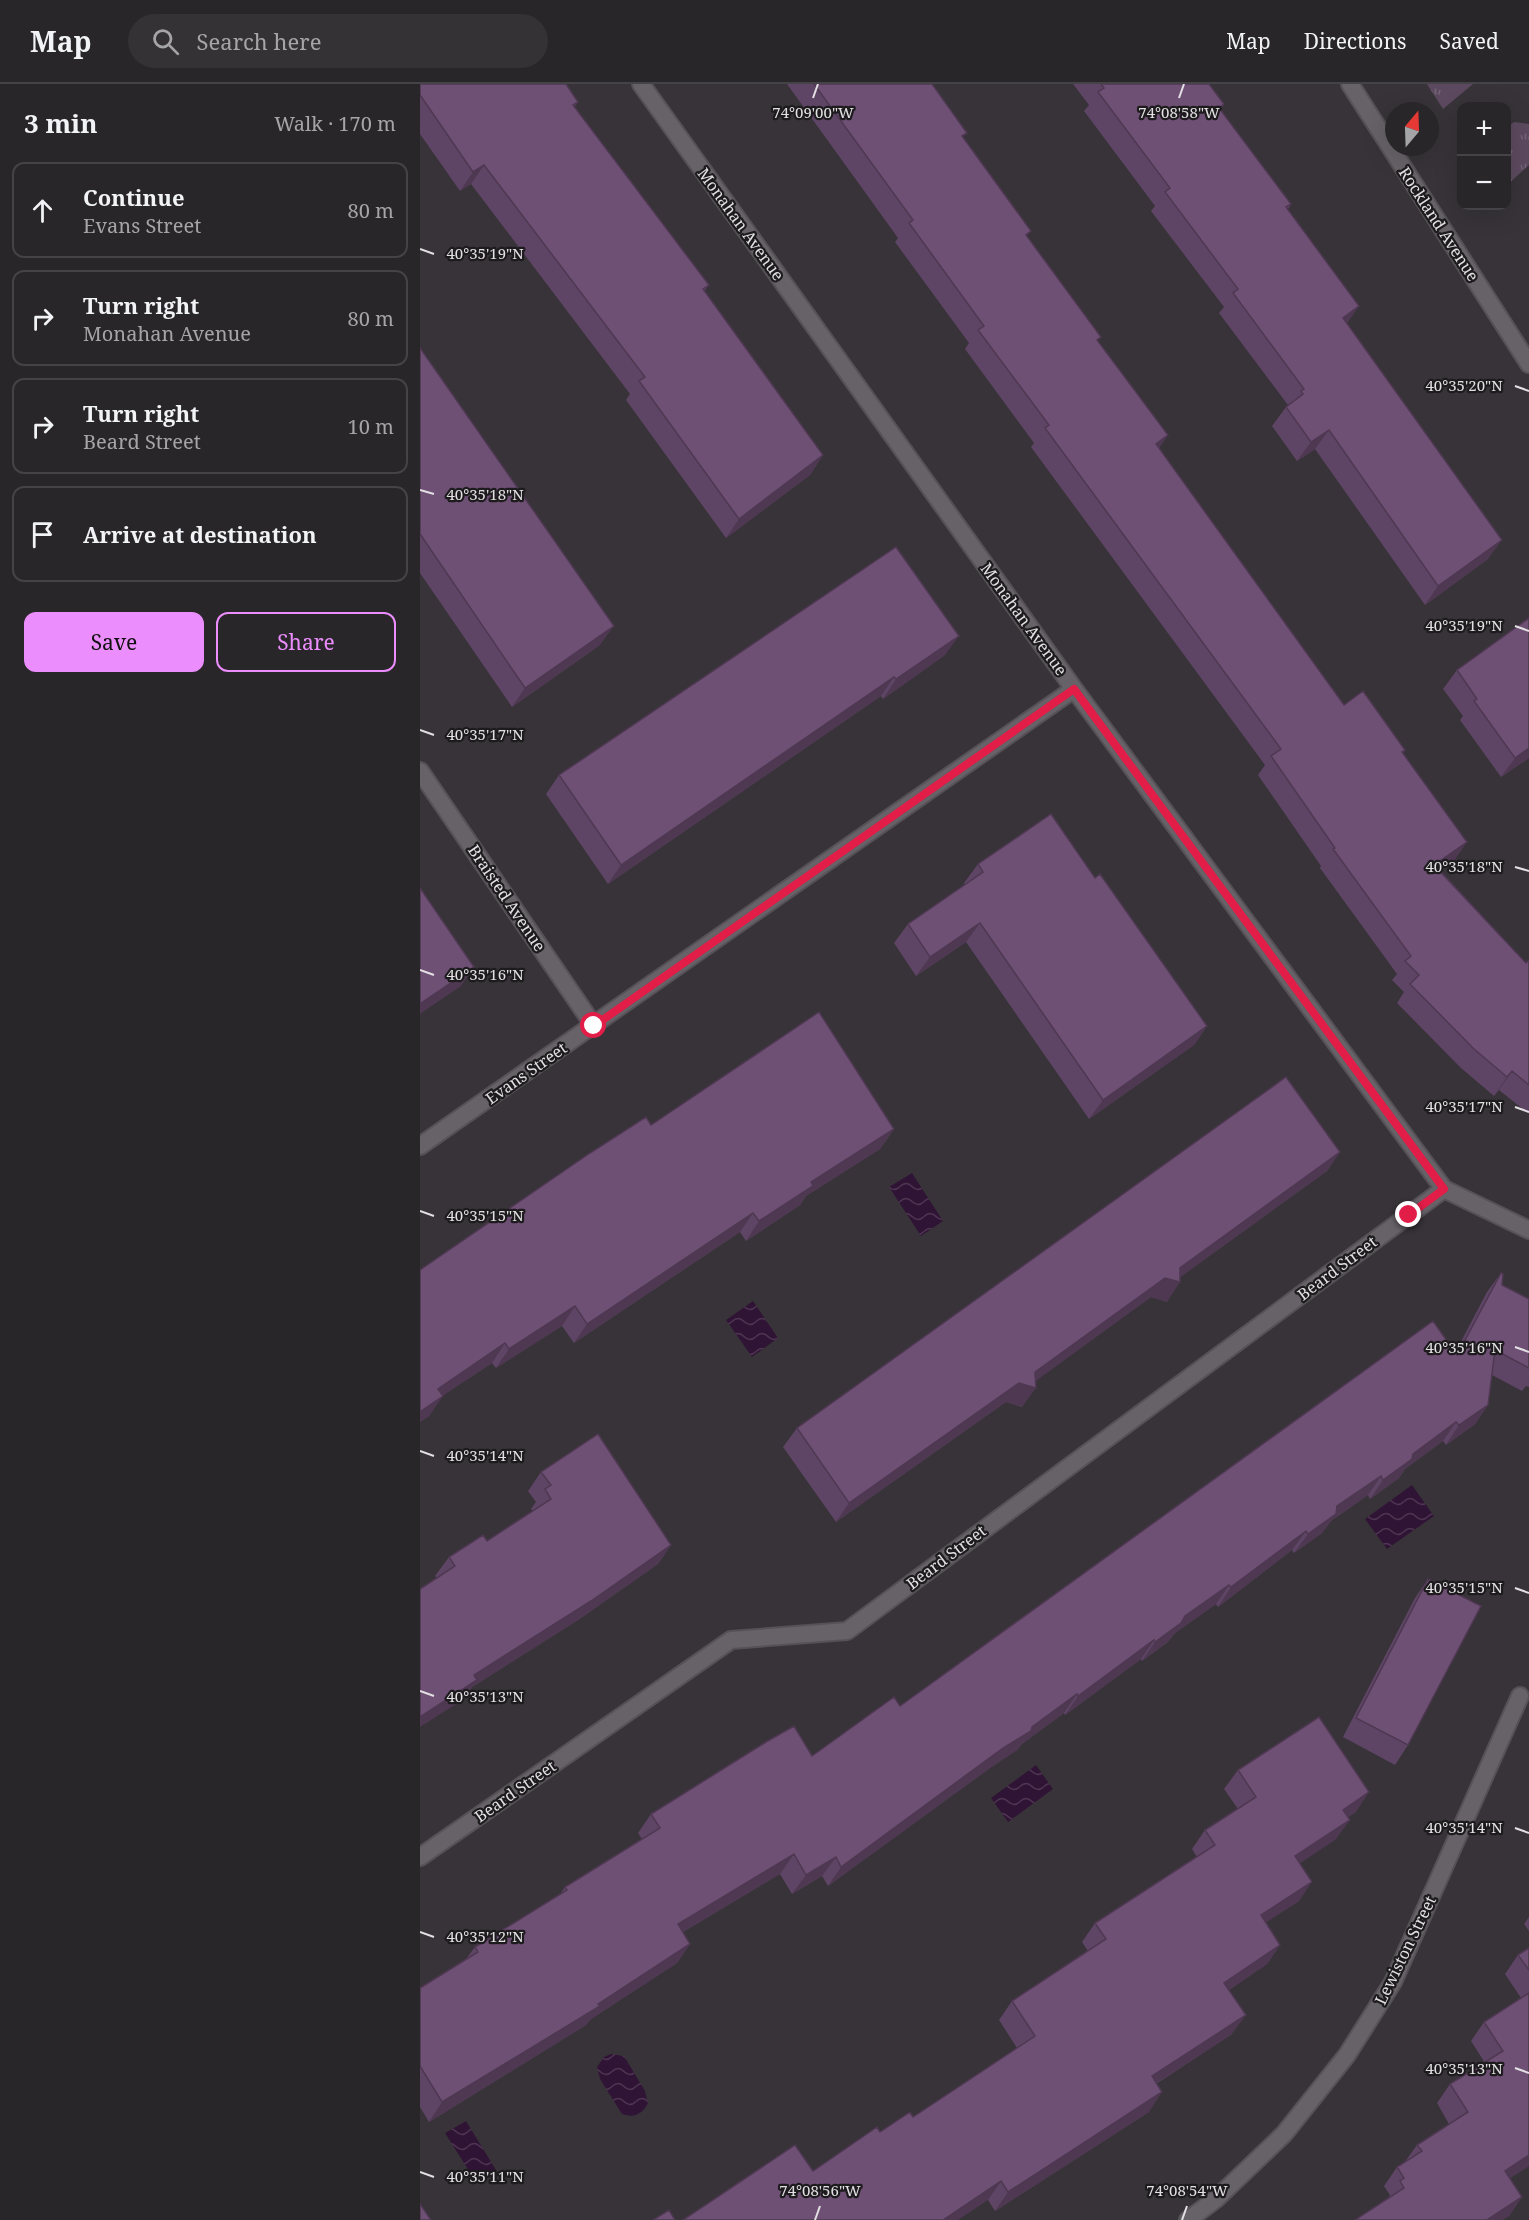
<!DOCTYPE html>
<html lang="en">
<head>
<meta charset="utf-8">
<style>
	body { margin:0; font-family:"Noto Serif",serif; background:#353236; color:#f1f3f6 }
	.controls { position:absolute; right:18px; top:18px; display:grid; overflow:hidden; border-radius:12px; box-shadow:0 6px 24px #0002 }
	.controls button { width:54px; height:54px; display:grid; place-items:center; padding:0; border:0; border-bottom:2px solid #454347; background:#29262a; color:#f1f3f6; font:30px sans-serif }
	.compass { position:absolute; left:965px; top:18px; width:54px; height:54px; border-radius:50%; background:#29262a; box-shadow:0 6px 24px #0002; rotate:19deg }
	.stop { position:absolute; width:18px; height:18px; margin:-14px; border:4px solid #e11d48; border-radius:50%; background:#fff }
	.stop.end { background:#e11d48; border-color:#fff; box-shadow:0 2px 6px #0008 }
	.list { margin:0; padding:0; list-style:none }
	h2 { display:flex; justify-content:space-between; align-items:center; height:78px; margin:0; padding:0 24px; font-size:26px }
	h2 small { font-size:20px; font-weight:400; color:#a5a5a8 }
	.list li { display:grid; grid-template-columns:39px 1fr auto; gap:18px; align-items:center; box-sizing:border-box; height:96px; margin:0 12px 12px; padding:0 12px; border:2px solid #454347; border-radius:12px }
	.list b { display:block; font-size:22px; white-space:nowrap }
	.list p { margin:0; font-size:20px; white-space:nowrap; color:#a5a5a8 }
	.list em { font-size:20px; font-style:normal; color:#a5a5a8 }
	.actions { display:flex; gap:12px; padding:18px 24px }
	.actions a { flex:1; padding:14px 0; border:2px solid #eb8dfc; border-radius:12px; text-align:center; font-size:21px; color:#eb8dfc }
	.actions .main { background:#eb8dfc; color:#111 }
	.icon { flex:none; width:33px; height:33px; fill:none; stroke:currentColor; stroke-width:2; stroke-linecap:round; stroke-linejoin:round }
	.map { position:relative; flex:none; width:1109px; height:2136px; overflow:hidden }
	header { display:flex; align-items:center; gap:36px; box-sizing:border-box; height:84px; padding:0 30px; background:#29262a; border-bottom:2px solid #454347 }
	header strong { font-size:28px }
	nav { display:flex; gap:33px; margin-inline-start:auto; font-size:21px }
	.search { width:420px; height:54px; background:#353236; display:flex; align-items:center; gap:15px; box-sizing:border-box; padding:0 21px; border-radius:33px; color:#a5a5a8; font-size:22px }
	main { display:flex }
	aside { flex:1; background:#29262a }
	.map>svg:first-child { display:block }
	.grass { fill:url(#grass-tufts) }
	.water { fill:url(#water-waves) }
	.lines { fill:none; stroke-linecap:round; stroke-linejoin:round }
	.minor-casing { stroke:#555156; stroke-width:20 }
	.tertiary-casing { stroke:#555156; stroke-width:20 }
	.minor { stroke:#676268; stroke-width:16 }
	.tertiary { stroke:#676268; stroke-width:16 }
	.wall { fill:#5f4565 }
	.shaded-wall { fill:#4e3852 }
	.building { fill:#6f5075; stroke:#4e3852; stroke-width:1.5 }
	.route { stroke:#e11d48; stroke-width:8 }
	.ticks { fill:none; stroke:#e3e0e3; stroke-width:2 }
	.labels { text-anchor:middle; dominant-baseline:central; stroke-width:4.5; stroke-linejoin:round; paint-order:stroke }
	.street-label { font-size:16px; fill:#e3e0e3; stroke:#1d1b1d }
	.ticks-label { font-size:15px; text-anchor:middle; fill:#e3e0e3; stroke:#1d1b1d; stroke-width:4.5; stroke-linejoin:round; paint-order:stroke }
</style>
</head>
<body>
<header>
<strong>Map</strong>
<div class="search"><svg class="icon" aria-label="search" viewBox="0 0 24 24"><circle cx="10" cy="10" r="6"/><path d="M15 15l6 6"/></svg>Search here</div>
<nav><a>Map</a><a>Directions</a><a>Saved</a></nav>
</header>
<main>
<aside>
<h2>3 min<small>Walk · 170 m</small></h2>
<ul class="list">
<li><svg class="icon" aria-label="ahead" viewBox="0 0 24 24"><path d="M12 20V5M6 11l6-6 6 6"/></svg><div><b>Continue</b><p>Evans Street</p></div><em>80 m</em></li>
<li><svg class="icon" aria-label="right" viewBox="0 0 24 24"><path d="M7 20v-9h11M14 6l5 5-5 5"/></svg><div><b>Turn right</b><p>Monahan Avenue</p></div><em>80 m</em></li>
<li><svg class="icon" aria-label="right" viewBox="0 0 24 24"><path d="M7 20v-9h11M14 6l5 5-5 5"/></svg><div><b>Turn right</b><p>Beard Street</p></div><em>10 m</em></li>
<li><svg class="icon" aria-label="arrive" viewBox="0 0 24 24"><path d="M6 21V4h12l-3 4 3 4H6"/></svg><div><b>Arrive at destination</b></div></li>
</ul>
<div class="actions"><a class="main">Save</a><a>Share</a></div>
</aside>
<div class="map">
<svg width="1109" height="2136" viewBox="0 0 1109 2136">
	<defs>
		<pattern id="grass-tufts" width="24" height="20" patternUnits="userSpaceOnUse" patternTransform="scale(1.5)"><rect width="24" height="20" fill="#5c495f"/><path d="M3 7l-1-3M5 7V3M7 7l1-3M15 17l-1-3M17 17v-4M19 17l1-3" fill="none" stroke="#736376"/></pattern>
		<pattern id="water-waves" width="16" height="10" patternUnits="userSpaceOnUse" patternTransform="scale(1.5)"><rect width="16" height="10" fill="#301435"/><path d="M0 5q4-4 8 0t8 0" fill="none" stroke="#4e3652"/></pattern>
	</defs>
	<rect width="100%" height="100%" fill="#373338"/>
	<path class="grass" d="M1007 0H1053L1023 25Z
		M1094 38 1109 40V81L1087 101V44Z"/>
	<path class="water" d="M492 1089 523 1137 501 1152 469 1103Z
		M333 1217 358 1254 332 1273 306 1236Z
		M992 1401 1014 1432 967 1465 945 1435Z
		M616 1681 633 1705 588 1738 571 1714Z
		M191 1970 204 1972 225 2007 228 2019C222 2031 214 2034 202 2030L180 1995 177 1983 184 1973Z
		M46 2037 76 2086 56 2098 25 2049Z"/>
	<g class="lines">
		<g class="minor-casing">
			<path id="minor" d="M221 0 654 605 1024 1105 1109 1146
				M0 687 174 942
				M0 1062 654 605
				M0 1773 311 1556 427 1547 1024 1105
				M768 2136 796 2115 864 2050 927 1971 973 1898 1100 1612"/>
		</g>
		<g class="tertiary-casing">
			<path id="tertiary" d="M930 0 1109 280"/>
		</g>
		<use href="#minor" class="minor"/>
		<use href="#tertiary" class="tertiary"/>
	</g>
	<path class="wall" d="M0 0 158 18 154 23 289 201 284 207 403 371 390 391 306 454 206 316 210 310 51 100 40 107 0 50Z
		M367 0H512L543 54 607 153 678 257 748 351 739 364 924 621 985 666 983 669 1034 777 1020 786 1106 879 1109 876V1030L1079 1006 1074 1012 1041 984 977 919 984 908 972 896 977 890 900 784 901 782 838 691 845 681 611 363 614 359 545 265 549 259 475 158 478 154Z
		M653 0H789L804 20 800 26 871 120 868 125 927 239 1068 475 1005 521 895 365 877 377 852 342 866 323 868 321 799 229 804 223 731 127 735 122 664 27 669 21Z
		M0 264 180 561 92 623 0 489Z
		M525 571 463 615 461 612 188 800 126 710 139 691Z
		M1037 586 1109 674 1081 693 1040 636 1043 632 1023 605Z
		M558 780 675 794 787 942 774 961 669 1035 546 858 496 892 474 859 488 840 545 801 544 799Z
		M231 1041 474 1045 460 1065 386 1112 380 1121 326 1157 320 1148 154 1259 142 1242 76 1284 72 1279 22 1312 9 1332 0 1338Z
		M920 1068 907 1087 760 1193 747 1218 731 1213 615 1297 602 1323 586 1318 416 1438 363 1363 377 1344Z
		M1081 1189 1082 1201 1109 1215V1303L1106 1302 1102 1307 1072 1291 1068 1321 1055 1340 1026 1361 1023 1357 985 1385 979 1394 950 1415 948 1411 911 1437 902 1449 874 1469 872 1466 798 1523 796 1520 755 1549 748 1558 722 1577 721 1575 645 1631 644 1629 602 1660 597 1666 570 1684 408 1802 402 1792 372 1810 360 1790 263 1848 270 1860 257 1879 171 1935 166 1941 9 2038 0 2023V1904L46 1875 55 1863 139 1812 145 1803 222 1755 218 1749 231 1730 392 1672 480 1622 1035 1269 1067 1208Z
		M121 1388 251 1461 238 1480 158 1536 52 1603 44 1615 17 1494 15 1492 29 1473 67 1457 113 1427 111 1425 116 1418 108 1407Z
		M1008 1495 988 1661 975 1681 923 1653 995 1514Z
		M818 1686 936 1728 928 1733 916 1755 880 1779 879 1817 846 1838 860 1861 847 1880 809 1906 812 1950 736 2000 729 2028 575 2127 568 2116 393 2087 460 2048 493 2033 597 1964 579 1936 592 1917 668 1867 662 1858 675 1839 777 1773 772 1765 785 1746 818 1725 804 1705Z
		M1109 1833V1847L1104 1840Z
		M1109 1864V2082L1090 2094 1102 2113 1089 2132 967 2116 970 2111 964 2102 977 2083 984 2079 997 2061 1029 2040 1017 2019 1030 2000 1065 1979 1051 1957 1064 1938 1101 1914 1085 1890 1098 1871Z"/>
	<path class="shaded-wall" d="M64 81 51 100 40 107 53 88Z
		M939 222 926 241 923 234Z
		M909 346 895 365 877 377 891 358Z
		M748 351 735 370 736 360Z
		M403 371 390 391 306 454 319 435Z
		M1082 456 1068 475 1005 521 1018 502Z
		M194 542 180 561 92 623 105 604Z
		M539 552 525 571 463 615 476 595Z
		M474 593 461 612 188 800 201 781Z
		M1109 664V674L1081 693 1095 674Z
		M1047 758 1034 777 1001 800 1014 781Z
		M560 839 546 858 496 892 510 873Z
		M54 883 41 902 0 930V920Z
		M787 942 774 961 669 1035 683 1016Z
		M1092 987 1079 1006 1074 1012 1087 993Z
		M474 1045 460 1065 386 1112 380 1121 326 1157 339 1137 391 1098Z
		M920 1068 907 1087 755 1197 760 1198 747 1218 731 1213 609 1302 616 1304 602 1323 586 1318 416 1438 429 1419 615 1288Z
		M333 1129 320 1148 154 1259 167 1240Z
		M155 1222 142 1242 76 1284 89 1265Z
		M85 1259 72 1279 4 1324 18 1305Z
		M23 1312 9 1332 0 1338V1328Z
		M1068 1321 1055 1340 1026 1361 1039 1341Z
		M1036 1338 1023 1357 985 1385 979 1394 950 1415 963 1396 993 1370Z
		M961 1392 948 1411 911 1437 902 1449 874 1469 888 1450 917 1422Z
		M886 1447 872 1466 798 1523 811 1503Z
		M251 1461 238 1480 158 1536 52 1603 44 1615 0 1643V1633L54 1591Z
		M809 1501 796 1520 755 1549 748 1558 722 1577 735 1558 765 1532Z
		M734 1556 721 1575 645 1631 658 1612Z
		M657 1610 644 1629 602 1660 597 1666 570 1684 408 1802 421 1783Z
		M949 1708 936 1728 910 1745 923 1726Z
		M930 1736 916 1755 862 1791 875 1772Z
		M374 1770 360 1790 244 1859 258 1840Z
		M416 1773 402 1792 372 1810 386 1791Z
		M892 1798 879 1817 828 1850 841 1831Z
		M270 1860 257 1879 171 1935 166 1941 9 2038 22 2018Z
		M860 1861 847 1880 791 1918 804 1899Z
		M826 1931 812 1950 718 2011 732 1992Z
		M742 2008 729 2028 575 2127 588 2108Z
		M1109 2071V2082L1071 2106 1085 2087Z
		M581 2097 568 2116 538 2136H523Z
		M1102 2113 1089 2132 1083 2136H1067Z"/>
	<path class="building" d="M0 0H146L158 18 153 21 289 201 283 205 403 371 319 435 219 297 225 293 64 81 53 88 0 11Z
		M394 0H512L547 49 542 52 611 147 606 151 681 253 677 256 748 351 736 360 924 621 943 607 985 666 982 668 1047 758 1014 781 1106 879 1109 876V1001L1092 987 1087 993 1054 965 990 900 999 891 985 877 991 872 913 765 915 764 851 672 861 665 625 344 629 341 558 246 564 242 489 139 493 136Z
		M681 0H789L804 20 799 24 871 120 866 123 939 222 923 234 1082 456 1018 502 909 346 891 358 866 323 883 310 881 307 884 305 813 209 818 205 745 108 750 104 678 8 684 4Z
		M0 264 194 542 105 604 0 450Z
		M476 463 539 552 476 595 474 593 201 781 139 691Z
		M1109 534V664L1095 674 1054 617 1057 615 1037 586Z
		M631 730 675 794 680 790 787 942 683 1016 560 839 510 873 488 840 563 788 558 780Z
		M0 804 54 883 0 920Z
		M399 928 474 1045 391 1098 393 1102 339 1137 333 1129 167 1240 155 1222 89 1265 85 1259 18 1305 23 1312 0 1328V1186L170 1069 226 1033 231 1041Z
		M866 993 920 1068 760 1184V1198L745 1194 615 1288 616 1304 599 1299 429 1419 377 1344Z
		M1081 1189 1083 1190 1082 1201 1109 1215V1284L1075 1266 1068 1321 1039 1341 1036 1338 993 1370 992 1375 963 1396 961 1392 917 1422 916 1430 888 1450 886 1447 811 1503 809 1501 765 1532 761 1539 735 1558 734 1556 658 1612 657 1610 612 1643 611 1647 583 1664 421 1783 416 1773 386 1791 374 1770 258 1840 270 1860 178 1920 180 1922 22 2018 0 1982V1904L58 1868 55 1863 147 1806 145 1803 240 1744 231 1730 346 1658 374 1642 392 1672 474 1613 480 1622 1013 1237 1037 1271Z
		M178 1350 251 1461 171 1517 54 1591 57 1596 0 1633V1505L35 1482 29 1473 63 1451 67 1457 131 1415 125 1405 131 1401 121 1388Z
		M1008 1495 1061 1522 988 1661 936 1634Z
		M899 1633 949 1708 923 1726 930 1736 875 1772 892 1798 841 1831 860 1861 804 1899 826 1931 732 1992 742 2008 588 2108 581 2097 523 2136H263L375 2061 393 2087 457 2043 460 2048 490 2028 493 2033 615 1952 592 1917 686 1855 675 1839 795 1761 785 1746 836 1713 818 1686Z
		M1109 1864V1886L1098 1871Z
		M1109 1909V2071L1085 2087 1102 2113 1067 2136H935L984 2104 980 2097 984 2094 977 2083 1002 2067 997 2061 1048 2028 1030 2000 1083 1967 1064 1938Z
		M0 2120 11 2136H0Z
		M249 2126 255 2136H233Z"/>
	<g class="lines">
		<path class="route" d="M174 942 654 605 1024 1105 989 1131"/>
	</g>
	<path class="ticks" d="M393 14 398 0M759 14 764 0M0 165 14 170M1095 302 1109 307M0 406 14 410M1095 542 1109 547M0 646 14 651M1095 783 1109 787M0 886 14 891M1095 1023 1109 1028M0 1127 14 1132M1095 1263 1109 1268M0 1367 14 1372M1095 1504 1109 1509M0 1607 14 1612M1095 1744 1109 1749M0 1848 14 1853M1095 1984 1109 1989M0 2088 14 2093M395 2136 400 2122M762 2136 767 2122"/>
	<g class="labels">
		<g class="street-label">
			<text transform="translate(321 140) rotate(54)">Monahan Avenue</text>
			<text transform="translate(1019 140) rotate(57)">Rockland Avenue</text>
			<text transform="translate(604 535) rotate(54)">Monahan Avenue</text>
			<text transform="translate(87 814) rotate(56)">Braisted Avenue</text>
			<text transform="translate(106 989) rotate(-35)">Evans Street</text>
			<text transform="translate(917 1184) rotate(-37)">Beard Street</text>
			<text transform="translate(526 1473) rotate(-37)">Beard Street</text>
			<text transform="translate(95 1707) rotate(-35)">Beard Street</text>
			<text transform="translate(985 1866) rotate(-64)">Lewiston Street</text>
		</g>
	</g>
	<g class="ticks-label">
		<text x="393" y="34">74°09'00"W</text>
		<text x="759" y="34">74°08'58"W</text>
		<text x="65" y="175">40°35'19"N</text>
		<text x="1044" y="307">40°35'20"N</text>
		<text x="65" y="416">40°35'18"N</text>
		<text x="1044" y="547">40°35'19"N</text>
		<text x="65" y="656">40°35'17"N</text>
		<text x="1044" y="788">40°35'18"N</text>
		<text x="65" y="896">40°35'16"N</text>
		<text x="1044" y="1028">40°35'17"N</text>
		<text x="65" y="1137">40°35'15"N</text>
		<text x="1044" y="1269">40°35'16"N</text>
		<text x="65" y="1377">40°35'14"N</text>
		<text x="1044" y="1509">40°35'15"N</text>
		<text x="65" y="1618">40°35'13"N</text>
		<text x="1044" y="1749">40°35'14"N</text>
		<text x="65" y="1858">40°35'12"N</text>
		<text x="1044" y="1990">40°35'13"N</text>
		<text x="65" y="2098">40°35'11"N</text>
		<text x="400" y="2112">74°08'56"W</text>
		<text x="767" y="2112">74°08'54"W</text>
	</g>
</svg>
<div class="controls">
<button>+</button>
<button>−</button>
</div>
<svg class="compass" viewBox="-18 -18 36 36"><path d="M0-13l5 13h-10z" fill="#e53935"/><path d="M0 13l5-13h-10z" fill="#a5a5a8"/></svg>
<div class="stop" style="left:174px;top:942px"></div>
<div class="stop end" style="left:989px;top:1131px"></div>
</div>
</main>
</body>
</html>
